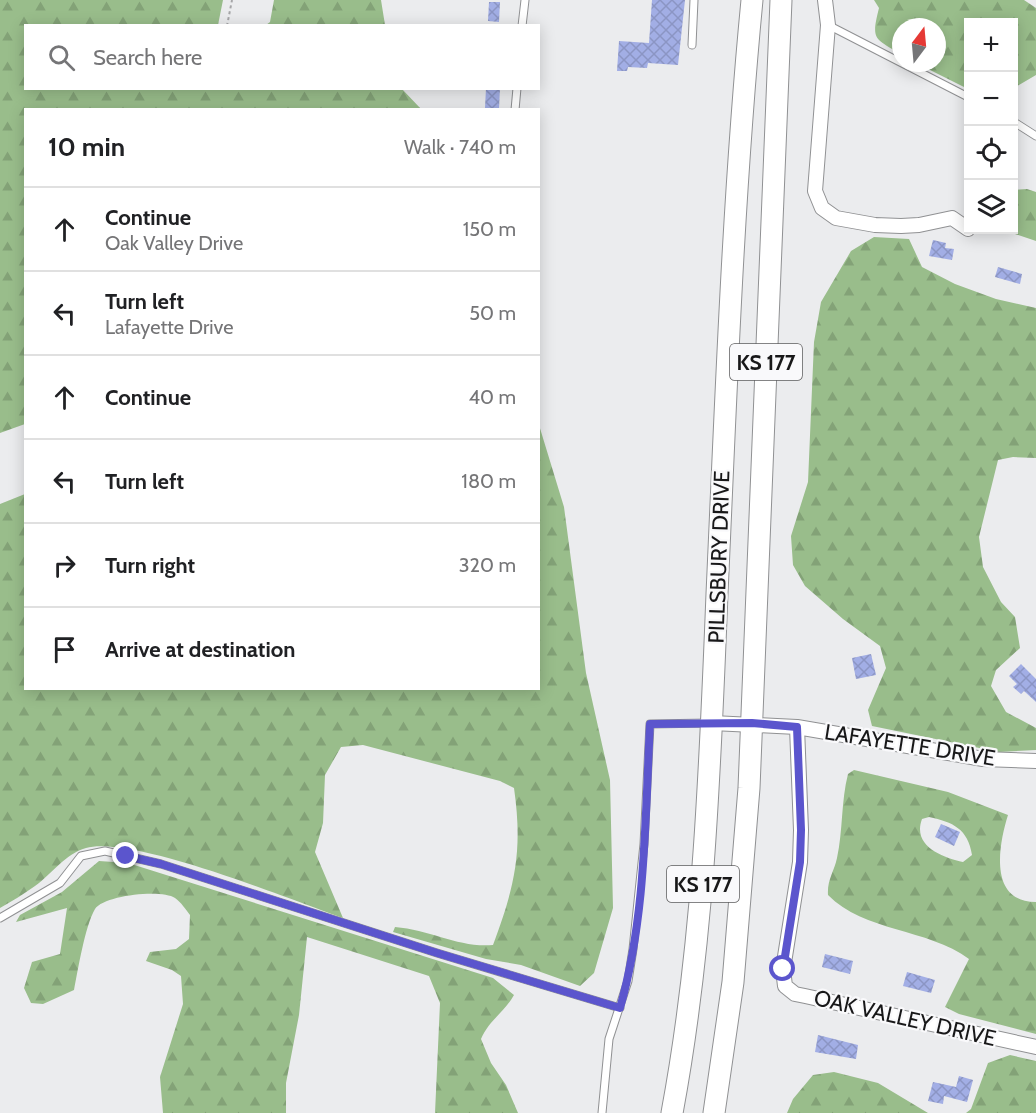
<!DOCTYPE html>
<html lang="en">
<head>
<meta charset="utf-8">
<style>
	body { margin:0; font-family:Cabin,sans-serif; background:#f6f6f6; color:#202124 }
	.controls { position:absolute; right:18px; top:18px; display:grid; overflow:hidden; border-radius:0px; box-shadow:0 3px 15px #0003 }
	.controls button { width:54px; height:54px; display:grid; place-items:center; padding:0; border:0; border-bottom:2px solid #e0e0e0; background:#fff; color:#202124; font:30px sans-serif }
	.compass { position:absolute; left:892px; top:18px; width:54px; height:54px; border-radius:50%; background:#fff; box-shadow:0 3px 15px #0003; rotate:16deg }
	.stop { position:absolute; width:18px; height:18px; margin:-14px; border:4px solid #5b55cd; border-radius:50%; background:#fff }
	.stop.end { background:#5b55cd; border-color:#fff; box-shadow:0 2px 6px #0008 }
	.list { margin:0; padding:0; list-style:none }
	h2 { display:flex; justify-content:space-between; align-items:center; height:78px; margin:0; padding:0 24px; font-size:26px }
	h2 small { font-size:20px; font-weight:400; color:#757577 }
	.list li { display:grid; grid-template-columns:39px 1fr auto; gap:18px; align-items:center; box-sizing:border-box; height:84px; padding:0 24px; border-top:2px solid #e0e0e0 }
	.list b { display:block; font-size:22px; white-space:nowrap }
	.list p { margin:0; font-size:20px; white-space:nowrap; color:#757577 }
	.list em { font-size:20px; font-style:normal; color:#757577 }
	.icon { flex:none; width:33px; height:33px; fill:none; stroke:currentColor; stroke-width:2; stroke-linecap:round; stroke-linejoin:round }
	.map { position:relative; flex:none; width:1036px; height:1113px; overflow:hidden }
	.search { position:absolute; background:#fff; box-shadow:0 3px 15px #0003; left:24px; top:24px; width:516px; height:66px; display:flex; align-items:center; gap:15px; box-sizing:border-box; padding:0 21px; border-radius:0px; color:#757577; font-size:22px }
	.panel { position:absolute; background:#fff; box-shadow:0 3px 15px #0003; left:24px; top:108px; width:516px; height:582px; border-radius:0px }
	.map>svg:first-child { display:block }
	.forest { fill:url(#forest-firs); fill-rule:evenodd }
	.building { fill:url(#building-cross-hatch) }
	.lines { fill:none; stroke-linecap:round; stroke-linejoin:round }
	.service-casing { stroke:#909193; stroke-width:9 }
	.minor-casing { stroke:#909193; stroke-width:16 }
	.trunk-casing { stroke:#909193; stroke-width:23 }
	.path { stroke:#a6a6a8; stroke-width:2; stroke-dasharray:3 3; stroke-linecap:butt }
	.service { stroke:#fff; stroke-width:7 }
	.minor { stroke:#fff; stroke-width:14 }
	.trunk { stroke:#fff; stroke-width:21 }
	.route { stroke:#5b55cd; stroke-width:8 }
	.labels { text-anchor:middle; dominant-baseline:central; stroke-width:4.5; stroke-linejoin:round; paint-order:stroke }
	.shield { fill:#f9f9fb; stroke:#5c5c5d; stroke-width:1.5 }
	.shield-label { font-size:21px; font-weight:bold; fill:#181819 }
	.street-label { font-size:22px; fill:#181819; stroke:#f9f9fb }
</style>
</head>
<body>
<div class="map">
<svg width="1036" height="1113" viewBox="0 0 1036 1113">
	<defs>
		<pattern id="forest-firs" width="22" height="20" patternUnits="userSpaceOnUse" patternTransform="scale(1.5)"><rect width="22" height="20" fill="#99bd8b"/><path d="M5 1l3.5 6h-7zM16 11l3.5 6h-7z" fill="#83a277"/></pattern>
		<pattern id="building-cross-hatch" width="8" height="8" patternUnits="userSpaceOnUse" patternTransform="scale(1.5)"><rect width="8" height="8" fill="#a2aee5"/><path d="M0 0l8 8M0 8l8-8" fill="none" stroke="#8b95c4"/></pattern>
	</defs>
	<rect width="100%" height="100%" fill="#ebecee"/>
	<path class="forest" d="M0 0H223L218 25 26 26V88L402 89 421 109 26 110 25 424 0 433Z
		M274 0H381L385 25H266L270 22Z
		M874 0H1024L1036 8V75L1014 88V22H968V89L916 63H937V27H901V54C874 38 871 40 879 8Z
		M1027 189 1036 192V241L1003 230H1014V190Z
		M874 237 909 239 922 267 955 284 996 299 1036 308V458L1013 457 998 460 979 537 983 567 1001 602 1015 617 1020 648 996 670 991 686 1006 712 1036 728V750L999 752 872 726 868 710 886 668 880 646 843 619 805 586 793 565 791 536 808 482 814 342 821 302 851 251Z
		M539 425 564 507 586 673 610 780 613 908 594 973 580 986 521 965 486 959 393 932 395 927C431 930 459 948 493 945 515 886 523 851 514 788L500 781 363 745 341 747 325 775 323 823 315 852 343 918C292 900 132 835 86 848 65 854 52 874 35 886 24 894 12 901 0 908V504L25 494 26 688H538Z
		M854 770 948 792 1008 815C998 847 989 902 1036 902V1034L959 1014 945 1007 969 959C927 928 864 932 828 895 827 880 834 872 837 858 843 831 841 801 848 774ZM929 817C953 822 968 829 972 855L963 862C942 857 912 846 922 819Z
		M99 861 128 863 493 978 514 995C504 1013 489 1020 481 1039L491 1063 506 1085 518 1113H435L440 1003 429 976 307 937 299 1015 286 1083V1113H163L160 1077 183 1004 181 976 172 970 146 961 150 952 176 949 189 939 190 915C186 910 181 902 175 898 162 889 104 895 95 909 85 926 78 970 74 990L43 1004 31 1003 24 988 32 962 60 954 67 908 16 922 20 915 62 892Z
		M1010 1055 1036 1061V1113H966L971 1109 988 1063Z
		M834 1072 878 1083 928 1113H787L793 1099 813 1075Z"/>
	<path class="building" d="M652 0H685L678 65 648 63 647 68 628 67 627 71H617L619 41 649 43Z
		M489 2H500L499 22 488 21Z
		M486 88H500L499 109 485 108Z
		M933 240 946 243 945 248 954 249 952 260 929 256Z
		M998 267 1022 274 1020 284 995 277Z
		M871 654 876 675 856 679 852 658Z
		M1021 664 1036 679V702L1024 691 1021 694 1013 687 1017 684 1009 676Z
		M941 824 960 832 954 846 935 837Z
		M825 954 853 961 850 974 822 967Z
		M907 972 935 980 931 993 903 986Z
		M818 1035 858 1045 856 1059 815 1052Z
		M959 1076 973 1080 967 1102 944 1096 943 1104 928 1101 933 1082 956 1087Z"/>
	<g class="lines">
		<g class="service-casing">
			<path id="service" d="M828 25 968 97
				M522 26 525 0
				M692 45 694 0
				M515 110 517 88
				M1014 122 1036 136
				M0 918 60 883 81 856 105 851 161 864 437 953 620 1008
				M602 1113 609 1039 628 981 633 949 644 844 650 724 709 723"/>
		</g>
		<g class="minor-casing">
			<path id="minor" d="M825 0 828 25 815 191 822 208 836 218 875 225 901 226 919 225 952 218 968 229
				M712 723 797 727 983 759 1036 761
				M797 727 801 830 800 862 783 969 785 986 795 994 805 996 1036 1047"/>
		</g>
		<g class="trunk-casing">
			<path id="trunk" d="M672 1113C704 941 710 768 717 594 726 396 733 197 752 0
				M714 1113 733 982 749 788 781 0"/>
		</g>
		<path class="path" d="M227 26 232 0"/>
		<use href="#service" class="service"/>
		<use href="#minor" class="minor"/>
		<use href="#trunk" class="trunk"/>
	</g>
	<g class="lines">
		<path class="route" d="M126 856 161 864 437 953 620 1008C646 917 645 818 650 724L752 723 797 727 801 830 800 862 783 969"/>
	</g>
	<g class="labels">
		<g class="shield">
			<rect x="730" y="344" width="72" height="36" rx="4.5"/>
			<rect x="667" y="866" width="72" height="36" rx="4.5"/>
		</g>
		<g class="shield-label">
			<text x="766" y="362">KS 177</text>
			<text x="703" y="884">KS 177</text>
		</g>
		<g class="street-label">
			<text transform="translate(719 557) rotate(-88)">PILLSBURY DRIVE</text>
			<text transform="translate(910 745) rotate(9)">LAFAYETTE DRIVE</text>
			<text transform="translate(905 1018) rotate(13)">OAK VALLEY DRIVE</text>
		</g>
	</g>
</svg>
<div class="controls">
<button>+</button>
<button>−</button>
<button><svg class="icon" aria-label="locate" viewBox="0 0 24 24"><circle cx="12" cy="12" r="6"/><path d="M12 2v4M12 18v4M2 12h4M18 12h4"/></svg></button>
<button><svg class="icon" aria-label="layers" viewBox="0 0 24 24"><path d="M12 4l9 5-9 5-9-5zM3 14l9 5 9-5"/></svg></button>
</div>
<svg class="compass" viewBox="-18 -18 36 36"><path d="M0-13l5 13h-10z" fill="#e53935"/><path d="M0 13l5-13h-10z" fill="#757577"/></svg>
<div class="stop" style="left:783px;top:969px"></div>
<div class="stop end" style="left:126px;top:856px"></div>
<div class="search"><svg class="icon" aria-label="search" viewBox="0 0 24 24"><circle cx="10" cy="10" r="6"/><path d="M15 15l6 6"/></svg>Search here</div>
<section class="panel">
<h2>10 min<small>Walk · 740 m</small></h2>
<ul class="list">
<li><svg class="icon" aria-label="ahead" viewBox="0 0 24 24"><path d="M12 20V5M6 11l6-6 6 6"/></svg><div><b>Continue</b><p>Oak Valley Drive</p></div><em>150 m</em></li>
<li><svg class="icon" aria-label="left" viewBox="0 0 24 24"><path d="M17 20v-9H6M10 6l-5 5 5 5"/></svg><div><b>Turn left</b><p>Lafayette Drive</p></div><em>50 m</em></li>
<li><svg class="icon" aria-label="ahead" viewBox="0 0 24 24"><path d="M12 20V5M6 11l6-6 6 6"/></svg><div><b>Continue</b></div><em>40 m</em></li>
<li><svg class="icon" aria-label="left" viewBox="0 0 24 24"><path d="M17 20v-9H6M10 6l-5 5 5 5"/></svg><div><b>Turn left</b></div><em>180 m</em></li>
<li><svg class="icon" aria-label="right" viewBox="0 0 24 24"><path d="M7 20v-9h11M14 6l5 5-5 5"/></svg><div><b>Turn right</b></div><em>320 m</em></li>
<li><svg class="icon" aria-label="arrive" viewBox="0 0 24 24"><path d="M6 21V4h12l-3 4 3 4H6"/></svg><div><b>Arrive at destination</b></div></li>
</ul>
</section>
</div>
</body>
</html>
